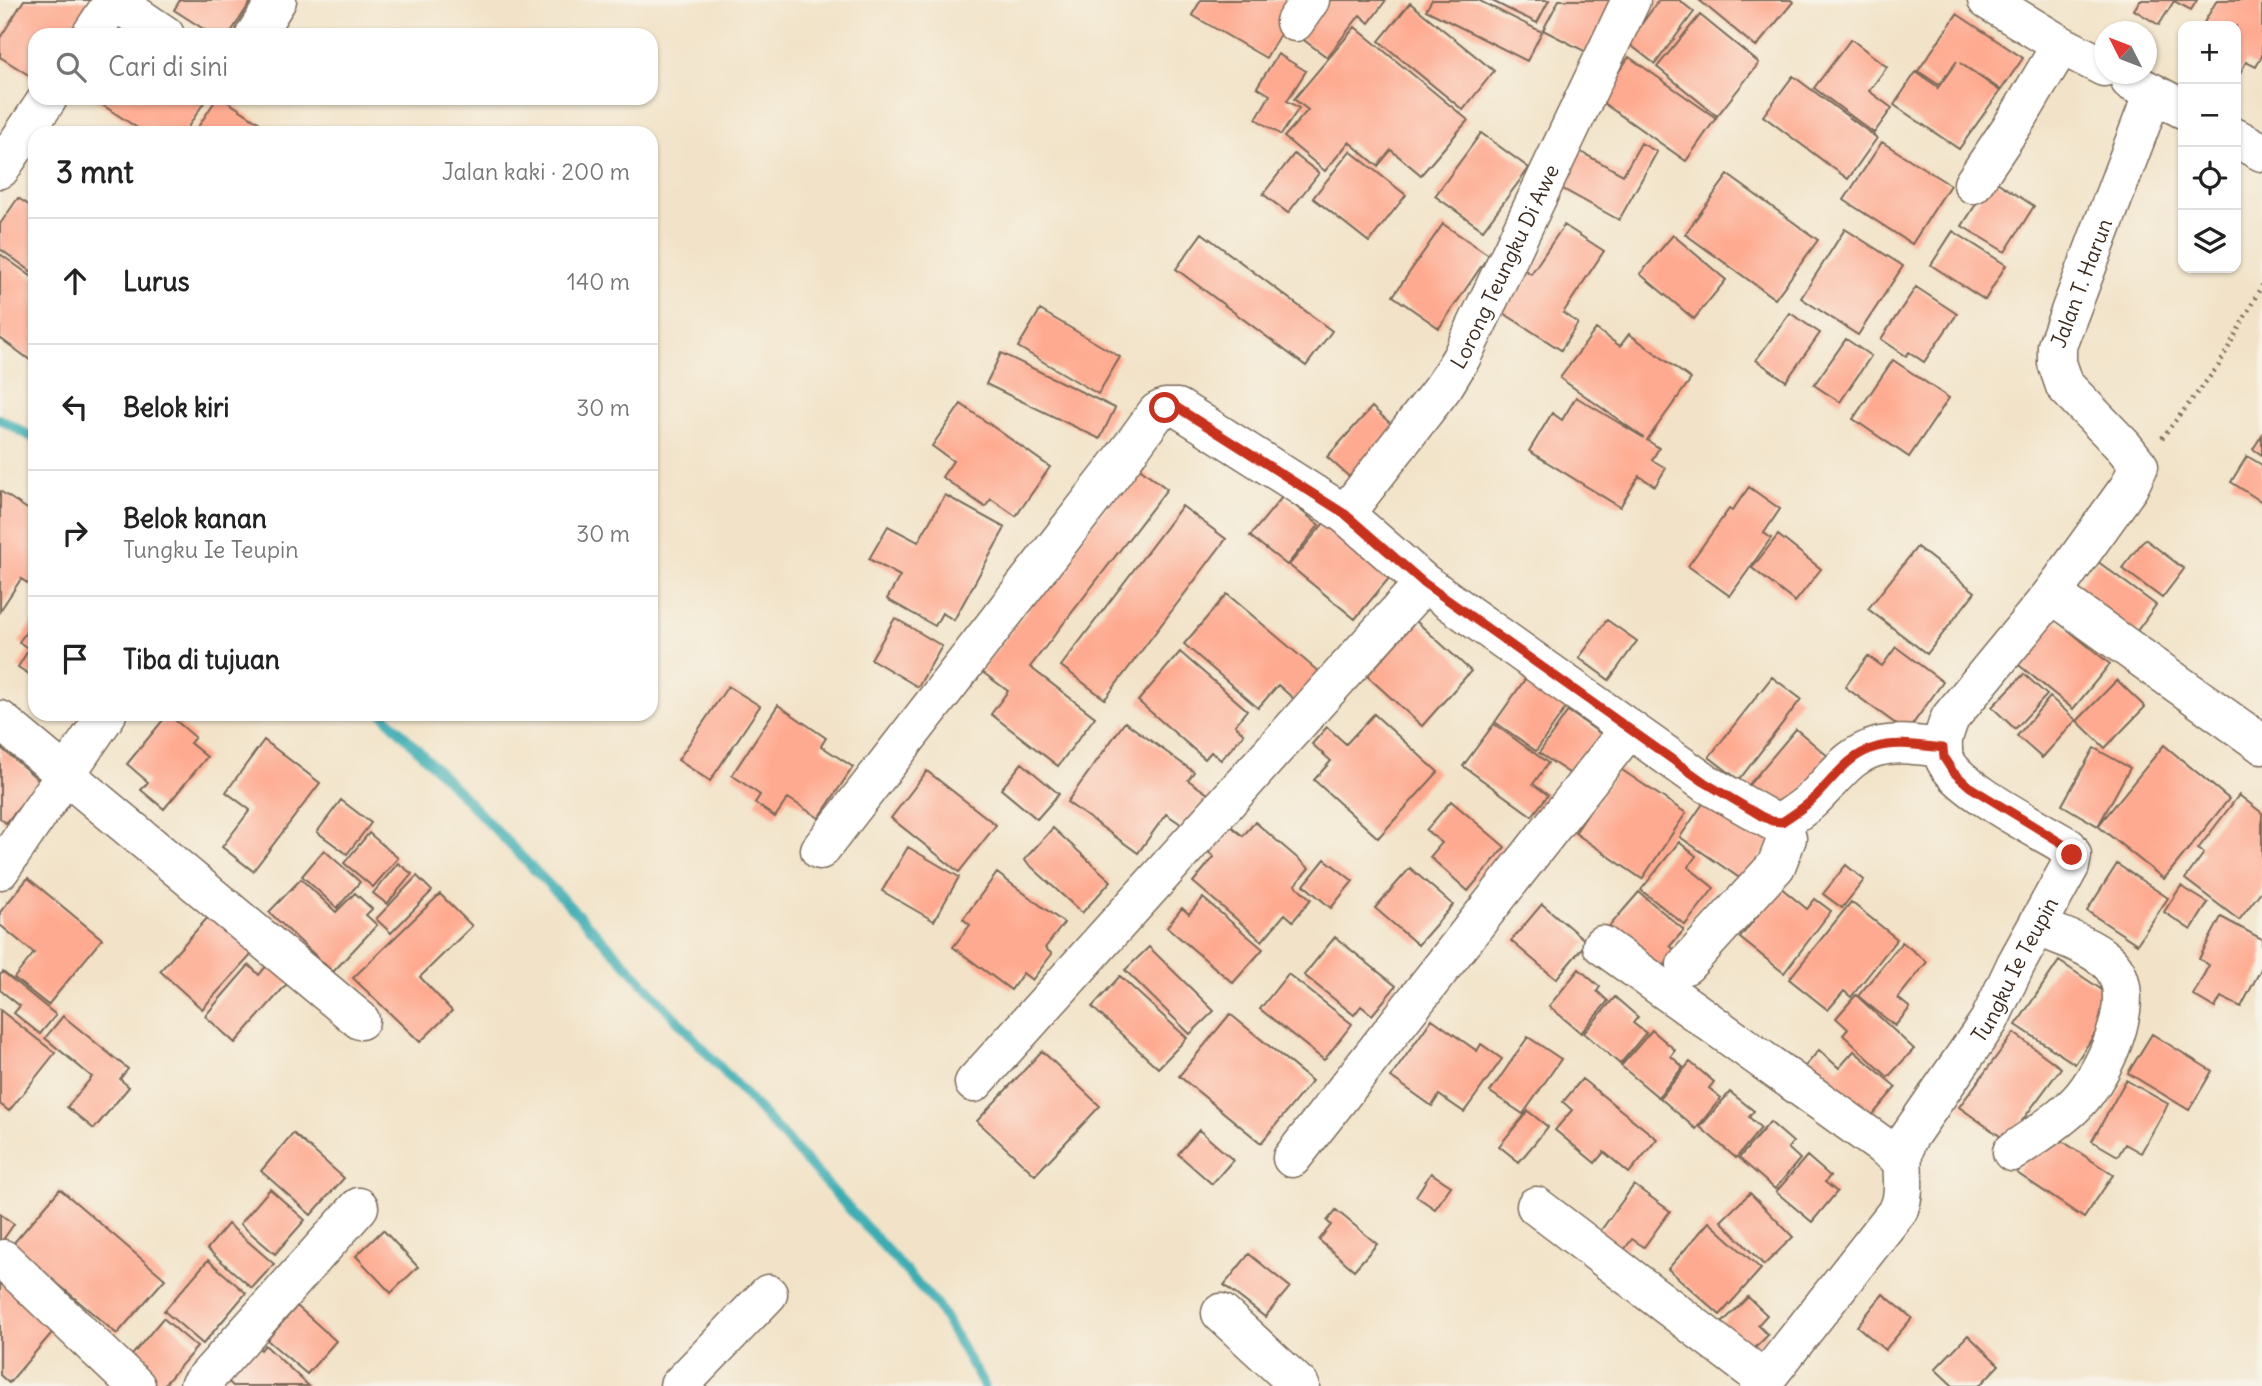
<!DOCTYPE html>
<html lang="id">
<head>
<meta charset="utf-8">
<style>
	body { margin:0; font-family:Delius,sans-serif; background:#f2f2f2; color:#222 }
	.controls { position:absolute; right:21px; top:21px; display:grid; overflow:hidden; border-radius:14px; box-shadow:0 2px 5px #0004 }
	.controls button { width:63px; height:63px; display:grid; place-items:center; padding:0; border:0; border-bottom:2px solid #e0e0e0; background:#fff; color:#222; font:35px sans-serif }
	.compass { position:absolute; left:2094px; top:21px; width:63px; height:63px; border-radius:50%; background:#fff; box-shadow:0 2px 5px #0004; rotate:312deg }
	.stop { position:absolute; width:21px; height:21px; margin:-16px; border:5px solid #c8321e; border-radius:50%; background:#fff }
	.stop.end { background:#c8321e; border-color:#fff; box-shadow:0 2px 7px #0008 }
	.list { margin:0; padding:0; list-style:none }
	h2 { display:flex; justify-content:space-between; align-items:center; height:91px; margin:0; padding:0 28px; font-size:30px }
	h2 small { font-size:23px; font-weight:400; color:#767676 }
	.list li { display:grid; grid-template-columns:46px 1fr auto; gap:21px; align-items:center; box-sizing:border-box; height:126px; padding:0 28px; border-top:2px solid #e0e0e0 }
	.list b { display:block; font-size:26px; white-space:nowrap }
	.list p { margin:0; font-size:23px; white-space:nowrap; color:#767676 }
	.list em { font-size:23px; font-style:normal; color:#767676 }
	.icon { flex:none; width:38px; height:38px; fill:none; stroke:currentColor; stroke-width:2; stroke-linecap:round; stroke-linejoin:round }
	.map { position:relative; flex:none; width:2262px; height:1386px; overflow:hidden }
	.search { position:absolute; background:#fff; box-shadow:0 2px 5px #0004; left:28px; top:28px; width:630px; height:77px; display:flex; align-items:center; gap:18px; box-sizing:border-box; padding:0 24px; border-radius:21px; color:#767676; font-size:26px }
	.panel { position:absolute; background:#fff; box-shadow:0 2px 5px #0004; left:28px; top:126px; width:630px; height:595px; border-radius:21px }
	.map>svg:first-child { display:block }
	.lines { fill:none; stroke-linecap:round; stroke-linejoin:round }
	.stream { stroke:#3badb3; stroke-width:10 }
	.building { fill:#feaa90 }
	.minor-casing { stroke:#7b6b5a; stroke-width:41 }
	.path { stroke:#7b6b5a; stroke-width:4.5; stroke-dasharray:2 5; stroke-linecap:butt }
	.minor { stroke:#fff; stroke-width:38 }
	.route { stroke:#c8321e; stroke-width:9 }
	.labels { text-anchor:middle; dominant-baseline:central; stroke-width:5; stroke-linejoin:round; paint-order:stroke }
	.street-label { font-size:21px; fill:#3b2a1e; stroke:#f7f3e8 }
</style>
</head>
<body>
<div class="map">
<svg width="2262" height="1386" viewBox="0 0 2262 1386">
	<rect width="100%" height="100%" fill="#f7f3e8"/>
	<filter id="ink" filterUnits="userSpaceOnUse"><feTurbulence type="fractalNoise" baseFrequency=".0143" numOctaves="2"/><feDisplacementMap in="SourceGraphic" scale="14" xChannelSelector="R" yChannelSelector="G"/><feConvolveMatrix kernelMatrix="1 2 1 2 8 2 1 2 1" color-interpolation-filters="sRGB"/></filter>
	<filter id="wash" filterUnits="userSpaceOnUse"><feTurbulence type="fractalNoise" baseFrequency=".00686" numOctaves="4" result="noise"/><feDisplacementMap in="SourceGraphic" scale="28" xChannelSelector="R" yChannelSelector="G"/><feGaussianBlur stdDeviation="1.57" result="paint"/><feColorMatrix in="noise" values="0 0 0 0 0 0 0 0 0 0 0 0 0 0 0 0 0 1.4 0 .05"/><feComposite in="paint" operator="in"/></filter>
	<g filter="url(#wash)">
		<rect width="100%" height="100%" fill="#f2e3c8"/>
		<g class="lines">
			<path class="stream" d="M0 419 35 439
				M383 714 626 964 937 1305 984 1386"/>
		</g>
		<g id="blocks">
			<path class="building" d="M24 0H94L71 35H35V79L0 57V38Z
				M180 0H252L229 35H213L174 10Z
				M1201 0H1300L1266 58 1192 15Z
				M1330 0H1386L1369 23 1360 15 1327 57 1301 38Z
				M1432 0H1478L1542 32 1527 61 1426 10Z
				M1490 0H1549L1537 23Z
				M1559 0H1621L1592 55 1543 30Z
				M1659 0H1679L1694 12 1655 64 1628 43Z
				M1699 0H1791L1793 2 1756 47Z
				M2140 0H2197L2191 10 2174 1 2159 25 2134 10Z
				M2217 0H2262V56L2256 67 2246 62 2239 75 2236 74V26H2202Z
				M1410 3 1494 71 1463 110 1379 41Z
				M1957 14 2023 58 2001 90 1960 63 2000 91 1959 149 1894 105 1916 72 1938 87 1937 89 1957 61 1939 85 1918 71Z
				M1700 15 1759 63 1717 116 1657 67Z
				M1355 27 1468 120 1421 175 1391 150 1378 166 1349 142 1325 171 1284 137 1308 110 1294 99Z
				M1851 39 1887 67 1869 91 1892 108 1874 133 1814 88Z
				M1278 54 1306 71 1287 101 1299 108 1281 135 1256 119 1270 95 1257 87Z
				M1629 57 1716 118 1686 161 1599 100Z
				M1793 76 1877 138 1848 179 1763 116Z
				M92 98H207L184 133H145Z
				M217 98H222L275 133H194Z
				M1481 133 1529 168 1483 230 1435 196Z
				M1882 142 1950 185 1912 244 1844 200Z
				M1641 143 1657 152 1619 220 1554 184 1574 148 1623 175Z
				M1350 151 1406 195 1369 242 1313 198Z
				M1294 154 1319 173 1288 213 1263 194Z
				M1728 175 1818 240 1775 299 1685 234Z
				M1992 179 2034 206 2005 252 1962 226Z
				M18 198 35 209V274L0 249V224Z
				M1443 224 1489 255 1439 328 1393 296Z
				M1564 225 1604 251 1563 313 1578 323 1561 350 1494 307 1520 267 1531 274Z
				M1845 229 1903 266 1858 335 1801 298Z
				M1953 231 2006 265 1985 300 1931 265Z
				M1202 233 1332 331 1306 366 1176 269Z
				M1673 235 1726 280 1694 319 1640 274Z
				M0 254 35 279V353L30 360 0 338Z
				M1916 287 1957 314 1924 362 1909 352 1906 356 1881 339Z
				M1040 310 1120 357 1098 394 1018 347Z
				M1790 313 1820 333 1786 381 1756 360Z
				M1596 329 1620 346 1629 334 1691 379 1647 440 1659 448 1652 460 1666 468 1655 486 1639 476 1620 507 1529 451 1552 413 1562 420 1576 397 1644 438 1560 378Z
				M1846 339 1871 356 1840 402 1814 385Z
				M1001 353 1115 408 1100 439 986 384Z
				M1893 360 1949 398 1909 457 1853 419Z
				M961 404 1050 467 1016 516 991 499 985 507 942 477 953 461 932 446Z
				M1372 407 1399 431 1354 481 1327 457Z
				M2262 435V455L2253 449Z
				M2247 456 2262 465V502L2231 482Z
				M1137 466 1167 489 1030 667 1095 717 1058 766 991 714 1008 691 981 671Z
				M1749 487 1780 509 1764 533 1771 538 1730 596 1688 566 1729 509 1732 511Z
				M0 491 35 514V588L21 579 0 611Z
				M945 495 1005 528 954 620 942 613 935 626 887 599 900 576 869 559 888 526 918 542Z
				M1283 496 1319 525 1287 565 1250 536Z
				M1182 506 1226 539 1105 699 1061 666Z
				M1333 512 1390 577 1355 619 1289 565Z
				M1778 535 1821 569 1795 602 1752 568Z
				M2145 539 2184 569 2162 598 2122 568Z
				M1917 547 1975 592 1927 654 1868 609Z
				M2097 561 2156 605 2131 639 2072 595Z
				M1227 594 1326 678 1302 706 1278 685 1258 708 1184 644Z
				M2051 616 2110 664 2073 709 2014 661Z
				M895 618 942 646 918 687 871 659Z
				M35 619V678L18 667 29 649 19 642Z
				M1607 620 1637 641 1609 680 1579 658Z
				M1416 621 1471 671 1422 726 1367 676Z
				M1896 647 1943 682 1907 732 1845 687 1868 656 1882 666Z
				M1180 652 1247 710 1235 725 1244 734 1221 760 1211 752 1205 759 1138 701Z
				M2024 674 2047 695 2015 729 1992 707Z
				M1528 675 1569 703 1536 751 1495 722Z
				M1772 677 1801 699 1739 780 1709 757Z
				M2117 680 2145 707 2105 748 2077 721Z
				M728 686 760 706 710 781 678 760Z
				M2050 697 2076 720 2042 758 2017 736Z
				M778 705 826 738 821 746 853 767 819 818 788 798 775 817 755 803 760 795 732 775Z
				M1568 711 1607 738 1578 779 1539 753Z
				M168 714 195 737 190 743 207 757 164 809 141 790 148 782 127 764Z
				M1374 714 1438 772 1378 838 1314 780 1331 761 1312 744 1327 727 1346 744Z
				M1125 722 1194 772 1188 780 1215 799 1191 831 1166 814 1138 853 1067 802Z
				M1494 724 1548 763 1533 784 1548 795 1532 816 1463 766Z
				M1796 729 1829 757 1780 815 1747 787Z
				M264 740 320 783 253 871 222 847 250 810 226 792Z
				M2164 745 2229 799 2164 879 2098 826Z
				M0 747 41 782 6 823 0 818Z
				M2094 748 2130 768 2098 826 2062 805Z
				M1022 763 1059 794 1037 819 1001 789Z
				M1619 768 1686 813 1642 879 1575 833Z
				M927 771 996 825 959 872 891 818Z
				M1709 795 1773 839 1744 881 1680 837Z
				M2239 795 2262 813V890L2239 920 2185 879 2204 853 2198 849Z
				M341 800 371 823 347 854 317 832Z
				M1451 801 1505 847 1468 891 1430 857 1442 843 1426 830Z
				M1226 822 1243 836 1255 822 1309 868 1295 885 1311 899 1293 921 1285 914 1262 941 1193 882 1214 857 1204 848Z
				M1053 828 1111 881 1082 913 1024 860Z
				M369 833 398 858 373 887 344 863Z
				M1679 842 1696 856 1688 867 1714 888 1685 925 1641 890Z
				M908 847 959 877 934 921 882 891Z
				M324 850 360 882 337 908 302 876Z
				M1325 859 1353 881 1331 908 1304 885Z
				M398 863 412 874 387 904 373 893Z
				M2117 864 2168 898 2137 944 2087 911Z
				M1846 865 1864 880 1842 908 1823 894Z
				M1410 868 1453 905 1418 945 1375 908Z
				M997 873 1064 923 1045 948 1052 954 1032 980 1023 973 1011 990 953 947 970 925 963 919Z
				M417 876 432 891 391 933 376 919Z
				M28 878 102 939 48 1005 14 978 34 953 0 925V912Z
				M301 879 336 912 355 893 372 909 366 915 377 925 333 972 269 912Z
				M2181 886 2208 903 2191 930 2164 912Z
				M1780 887 1807 909 1815 899 1831 911 1784 973 1740 938Z
				M1639 892 1684 930 1670 946 1676 951 1658 973 1607 929Z
				M440 894 472 926 420 977 452 1011 420 1042 353 978Z
				M1203 898 1263 949 1233 983 1167 927 1182 908 1189 914Z
				M1851 902 1897 939 1851 997 1844 991 1828 1010 1789 979Z
				M1542 904 1587 942 1556 979 1511 941Z
				M210 915 253 953 202 1009 160 971Z
				M2221 917 2262 939V967L2241 1007 2221 997 2215 1008 2193 995 2209 965 2199 959Z
				M1335 937 1396 986 1372 1015 1361 1006 1354 1015 1304 975Z
				M1902 942 1927 962 1898 998 1910 1008 1895 1026 1858 996Z
				M1149 947 1214 1011 1190 1034 1125 970Z
				M272 959 293 977 235 1043 205 1016 249 965 259 975Z
				M2059 961 2117 1000 2075 1064 2016 1025Z
				M1579 969 1600 987 1597 991 1608 1001 1581 1033 1549 1006Z
				M3 972 56 1015 40 1034 14 1013 20 1006 0 990V975Z
				M1288 974 1352 1024 1324 1060 1260 1009Z
				M1120 976 1187 1038 1158 1068 1092 1007Z
				M1856 995 1914 1049 1888 1077 1843 1035 1848 1029 1836 1018Z
				M1615 997 1638 1017 1633 1023 1646 1033 1620 1064 1584 1033Z
				M0 1010 55 1053 9 1111 0 1104Z
				M1230 1014 1312 1081 1261 1143 1179 1076Z
				M63 1016 128 1069 120 1079 129 1087 94 1129 67 1107 92 1077 45 1038Z
				M1432 1019 1477 1051 1481 1044 1502 1059 1464 1112 1439 1095 1432 1106 1391 1077Z
				M1652 1030 1675 1050 1671 1056 1683 1067 1658 1097 1621 1066Z
				M2014 1033 2061 1068 2007 1141 1959 1107Z
				M2152 1034 2212 1071 2189 1110 2128 1073Z
				M1528 1037 1561 1059 1523 1114 1490 1092Z
				M1819 1050 1839 1068 1854 1051 1896 1087 1860 1130 1797 1076Z
				M1042 1051 1100 1106 1035 1175 977 1121Z
				M1690 1062 1714 1082 1709 1088 1721 1098 1696 1129 1660 1098Z
				M1582 1079 1657 1139 1629 1173 1604 1152 1595 1163 1555 1130 1572 1110 1563 1102Z
				M2126 1080 2168 1104 2141 1153 2125 1144 2118 1156 2092 1141Z
				M1730 1092 1754 1111 1749 1117 1761 1128 1736 1158 1700 1127Z
				M1528 1111 1548 1127 1519 1162 1499 1146Z
				M1770 1122 1793 1142 1788 1148 1800 1159 1775 1189 1739 1158Z
				M1199 1130 1233 1160 1212 1184 1178 1154Z
				M2046 1130 2113 1175 2084 1218 2017 1173Z
				M293 1133 344 1178 311 1215 261 1171Z
				M1807 1156 1830 1176 1825 1182 1837 1192 1812 1222 1776 1192Z
				M1431 1173 1451 1186 1435 1209 1416 1196Z
				M1634 1185 1670 1211 1644 1247 1632 1239 1624 1250 1599 1233Z
				M60 1189 165 1279 117 1334 12 1245Z
				M270 1189 305 1220 275 1254 240 1224Z
				M1750 1193 1793 1237 1764 1265 1721 1221Z
				M1336 1210 1377 1244 1354 1270 1319 1240 1331 1225 1327 1221Z
				M0 1214 14 1224 0 1244Z
				M1709 1222 1761 1269 1720 1315 1668 1269Z
				M228 1224 274 1264 252 1288 207 1249Z
				M383 1230 418 1267 391 1293 356 1256Z
				M1249 1254 1290 1287 1265 1317 1224 1285Z
				M208 1260 246 1293 203 1344 164 1311Z
				M0 1280 56 1328 9 1383 0 1375Z
				M1883 1294 1912 1318 1885 1350 1857 1326Z
				M1748 1297 1767 1315 1758 1325 1768 1335 1749 1354 1720 1325Z
				M297 1306 336 1341 307 1374 267 1340Z
				M163 1318 197 1347 163 1386H157L127 1361Z
				M1968 1335 1999 1365 1979 1386H1953L1935 1369Z
				M253 1342 261 1350 265 1345 309 1386H233L222 1376Z"/>
		</g>
	</g>
	<g filter="url(#ink)">
		<use href="#blocks" fill-opacity="0" stroke="#7b6b5a" stroke-width="2"/>
		<g class="lines">
			<g class="minor-casing">
				<g id="minor">
					<path d="M113 0 165 35"/>
					<path d="M1987 0 2061 45 2104 67"/>
					<path d="M1295 22 1310 0"/>
					<path d="M91 35 114 0"/>
					<path d="M255 35 277 0"/>
					<path d="M2130 81 2183 109"/>
					<path d="M2236 138 2262 152"/>
					<path d="M0 169 48 98"/>
					<path d="M1973 184 2020 114 2061 45"/>
					<path id="s1" d="M1345 514 1444 386 1461 358 1631 0"/>
					<path id="s2" d="M2052 594 2129 487 2139 466 2124 447 2065 386 2057 363V346L2153 93"/>
					<path d="M0 720 360 1020"/>
					<path d="M820 850 1111 475 1157 412 1165 408H1178L1345 514 1424 583 1704 782 1772 821 1782 822C1792 815 1804 808 1813 799 1834 779 1847 755 1877 747 1897 741 1922 746 1943 748"/>
					<path d="M0 870 107 714"/>
					<path d="M1602 945 1901 1159"/>
					<path d="M1686 965 1776 866 1787 838 1782 822"/>
					<path d="M974 1083 1424 583"/>
					<path d="M2012 1152C2034 1136 2066 1117 2083 1096 2107 1066 2143 990 2106 960 2087 944 2060 936 2038 927"/>
					<path d="M1292 1158 1629 729"/>
					<path d="M1536 1206 1765 1380"/>
					<path d="M3 1259 136 1386"/>
					<path d="M1221 1313 1300 1386"/>
					<path d="M199 1386 359 1207"/>
					<path d="M679 1386 768 1294"/>
					<path id="s3" d="M1760 1386 1899 1209C1909 1182 1896 1164 1908 1138L1989 1021 2016 964 2070 866 2072 855 2068 847C2039 829 1958 789 1945 760 1939 745 1945 731 1950 718L2052 594 2262 744"/>
				</g>
			</g>
			<path class="path" d="M2162 438 2219 365 2262 285"/>
			<use href="#minor" class="minor"/>
		</g>
	</g>
	<g class="lines" filter="url(#ink)">
		<path class="route" d="M1165 408H1178L1345 514 1424 583 1704 782 1761 816 1772 821 1782 822C1792 815 1804 808 1813 799 1834 779 1847 755 1877 747 1897 741 1922 746 1943 748L1944 758 1953 772 1970 787 2068 847 2072 855"/>
	</g>
	<g class="labels">
		<g class="street-label">
			<text stroke="none"><textPath href="#s1" startOffset="296">Lorong Teungku Di Awe</textPath></text>
			<text stroke="none"><textPath href="#s2" startOffset="373">Jalan T. Harun</textPath></text>
			<text stroke="none"><textPath href="#s3" startOffset="497">Tungku Ie Teupin</textPath></text>
		</g>
	</g>
</svg>
<div class="controls">
<button>+</button>
<button>−</button>
<button><svg class="icon" aria-label="locate" viewBox="0 0 24 24"><circle cx="12" cy="12" r="6"/><path d="M12 2v4M12 18v4M2 12h4M18 12h4"/></svg></button>
<button><svg class="icon" aria-label="layers" viewBox="0 0 24 24"><path d="M12 4l9 5-9 5-9-5zM3 14l9 5 9-5"/></svg></button>
</div>
<svg class="compass" viewBox="-18 -18 36 36"><path d="M0-13l5 13h-10z" fill="#e53935"/><path d="M0 13l5-13h-10z" fill="#767676"/></svg>
<div class="stop" style="left:1165px;top:408px"></div>
<div class="stop end" style="left:2072px;top:855px"></div>
<div class="search"><svg class="icon" aria-label="search" viewBox="0 0 24 24"><circle cx="10" cy="10" r="6"/><path d="M15 15l6 6"/></svg>Cari di sini</div>
<section class="panel">
<h2>3 mnt<small>Jalan kaki · 200 m</small></h2>
<ul class="list">
<li><svg class="icon" aria-label="ahead" viewBox="0 0 24 24"><path d="M12 20V5M6 11l6-6 6 6"/></svg><div><b>Lurus</b></div><em>140 m</em></li>
<li><svg class="icon" aria-label="left" viewBox="0 0 24 24"><path d="M17 20v-9H6M10 6l-5 5 5 5"/></svg><div><b>Belok kiri</b></div><em>30 m</em></li>
<li><svg class="icon" aria-label="right" viewBox="0 0 24 24"><path d="M7 20v-9h11M14 6l5 5-5 5"/></svg><div><b>Belok kanan</b><p>Tungku Ie Teupin</p></div><em>30 m</em></li>
<li><svg class="icon" aria-label="arrive" viewBox="0 0 24 24"><path d="M6 21V4h12l-3 4 3 4H6"/></svg><div><b>Tiba di tujuan</b></div></li>
</ul>
</section>
</div>
</body>
</html>
